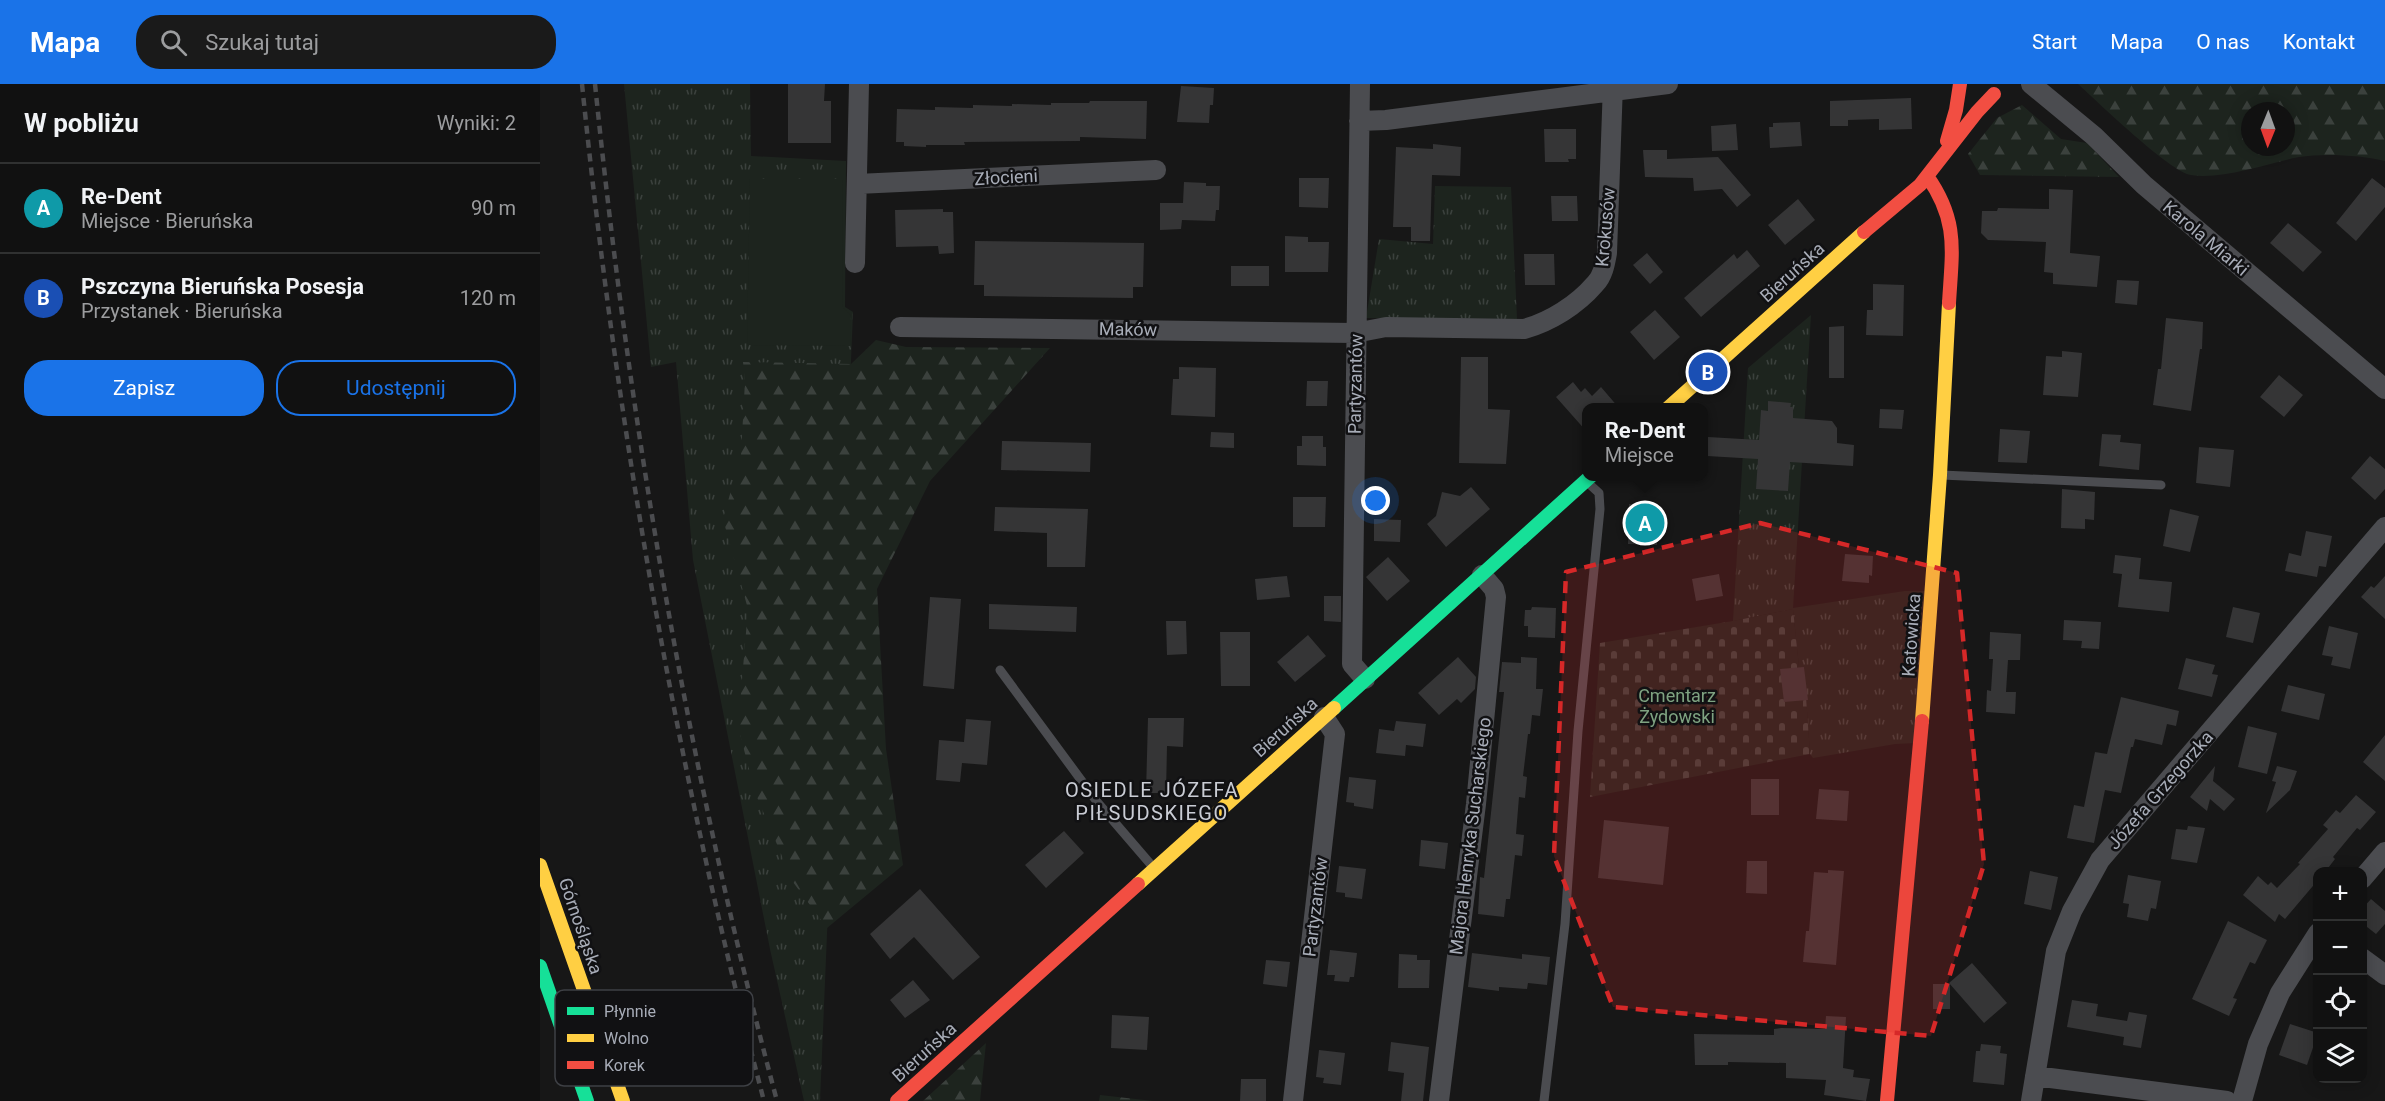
<!DOCTYPE html>
<html lang="pl">
<head>
<meta charset="utf-8">
<style>
	body { margin:0; font-family:Roboto,sans-serif; background:#1a1a1a; color:#f1f3f6 }
	.controls { position:absolute; right:18px; bottom:18px; display:grid; overflow:hidden; border-radius:12px; box-shadow:0 3px 15px #0003 }
	.controls button { width:54px; height:54px; display:grid; place-items:center; padding:0; border:0; border-bottom:2px solid #303131; background:#111; color:#f1f3f6; font:30px sans-serif }
	.compass { position:absolute; left:1701px; top:18px; width:54px; height:54px; border-radius:50%; background:#111; box-shadow:0 3px 15px #0003; rotate:181deg }
	.you { position:absolute; left:836px; top:417px; width:21px; height:21px; margin:-15px; border:4px solid #fff; border-radius:50%; background:#1a73e8; box-shadow:0 0 0 9px #1a73e833 }
	.badge { display:grid; place-items:center; width:39px; height:39px; border-radius:50%; background:#1a73e8; color:#fff; font-size:20px; font-weight:700 }
	.pin { position:absolute; translate:-50% -50%; border:3px solid #fff; box-shadow:0 2px 6px #0006 }
	.popup { position:absolute; left:1042px; top:319px; width:126px; height:78px; box-sizing:border-box; display:grid; place-content:center; border-radius:12px; background:#111; filter:drop-shadow(0 2px 4px #0005); font-size:20px; white-space:nowrap; color:#9c9d9f }
	.popup b { font-size:22px; color:#f1f3f6 }
	.popup::after { content:''; position:absolute; left:50%; top:100%; margin-left:-12px; border:12px solid transparent; border-top-color:#111 }
	.list { margin:0; padding:0; list-style:none }
	h2 { display:flex; justify-content:space-between; align-items:center; height:78px; margin:0; padding:0 24px; font-size:26px }
	h2 small { font-size:20px; font-weight:400; color:#9c9d9f }
	.list li { display:grid; grid-template-columns:39px 1fr auto; gap:18px; align-items:center; box-sizing:border-box; height:90px; padding:0 24px; border-top:2px solid #303131 }
	.list b { display:block; font-size:22px; white-space:nowrap }
	.list p { margin:0; font-size:20px; white-space:nowrap; color:#9c9d9f }
	.list em { font-size:20px; font-style:normal; color:#9c9d9f }
	.actions { display:flex; gap:12px; padding:18px 24px }
	.actions a { flex:1; padding:14px 0; border:2px solid #1a73e8; border-radius:24px; text-align:center; font-size:21px; color:#1a73e8 }
	.actions .main { background:#1a73e8; color:#fff }
	.icon { flex:none; width:33px; height:33px; fill:none; stroke:currentColor; stroke-width:2; stroke-linecap:round; stroke-linejoin:round }
	.map { position:relative; flex:none; width:1845px; height:1017px; overflow:hidden }
	header { display:flex; align-items:center; gap:36px; box-sizing:border-box; height:84px; padding:0 30px; background:#1a73e8; color:#fff }
	header strong { font-size:28px }
	nav { display:flex; gap:33px; margin-inline-start:auto; font-size:21px }
	.search { width:420px; height:54px; background:#1a1a1a; display:flex; align-items:center; gap:15px; box-sizing:border-box; padding:0 21px; border-radius:24px; color:#9c9d9f; font-size:22px }
	main { display:flex }
	aside { flex:1; background:#111 }
	.map>svg:first-child { display:block }
	.grass { fill:url(#grass-tufts) }
	.forest { fill:url(#forest-firs); fill-rule:evenodd }
	.cemetery { fill:url(#cemetery-stones) }
	.park { fill:#1d241e }
	.building { fill:#353536 }
	.lines { fill:none; stroke-linecap:round; stroke-linejoin:round }
	.lane { stroke:#4b4c50; stroke-width:9 }
	.street { stroke:#4b4c50; stroke-width:20 }
	.fast { stroke:#16e098; stroke-width:14 }
	.slow { stroke:#ffcf43; stroke-width:14 }
	.jam { stroke:#f24e42; stroke-width:14 }
	.rail { stroke:#4b4c4f; stroke-width:4.5; stroke-dasharray:8 6; stroke-linecap:butt }
	.marked { fill:#d62828; fill-opacity:0.2; stroke:#d62828; stroke-width:4.5; stroke-dasharray:12 8; stroke-linejoin:round }
	.labels { text-anchor:middle; dominant-baseline:central; stroke-width:5; stroke-linejoin:round; paint-order:stroke }
	.street-label { font-size:18px; fill:#a8adb8; stroke:#111113 }
	.park-label { font-size:18px; fill:#7fa381; stroke:#111113 }
	.neighbourhood-label { font-size:20px; letter-spacing:1.5px; fill:#c9ccd4; stroke:#111113 }
	.key { fill:#111113; stroke:#3e4045; stroke-width:1.5 }
	.key-label { font-size:16px; fill:#a8adb8 }
</style>
</head>
<body>
<header>
<strong>Mapa</strong>
<div class="search"><svg class="icon" aria-label="search" viewBox="0 0 24 24"><circle cx="10" cy="10" r="6"/><path d="M15 15l6 6"/></svg>Szukaj tutaj</div>
<nav><a>Start</a><a>Mapa</a><a>O nas</a><a>Kontakt</a></nav>
</header>
<main>
<aside>
<h2>W pobliżu<small>Wyniki: 2</small></h2>
<ul class="list">
<li><span class="badge" style="background:#0f9aa8">A</span><div><b>Re-Dent</b><p>Miejsce · Bieruńska</p></div><em>90 m</em></li>
<li><span class="badge" style="background:#1a4fb4">B</span><div><b>Pszczyna Bieruńska Posesja</b><p>Przystanek · Bieruńska</p></div><em>120 m</em></li>
</ul>
<div class="actions"><a class="main">Zapisz</a><a>Udostępnij</a></div>
</aside>
<div class="map">
<svg width="1845" height="1017" viewBox="0 0 1845 1017">
	<defs>
		<pattern id="grass-tufts" width="24" height="20" patternUnits="userSpaceOnUse" patternTransform="scale(1.5)"><rect width="24" height="20" fill="#1d241e"/><path d="M3 7l-1-3M5 7V3M7 7l1-3M15 17l-1-3M17 17v-4M19 17l1-3" fill="none" stroke="#3b413d"/></pattern>
		<pattern id="forest-firs" width="22" height="20" patternUnits="userSpaceOnUse" patternTransform="scale(1.5)"><rect width="22" height="20" fill="#1d241e"/><path d="M5 1l3.5 6h-7zM16 11l3.5 6h-7z" fill="#3b413d"/></pattern>
		<pattern id="cemetery-stones" width="16" height="16" patternUnits="userSpaceOnUse" patternTransform="scale(1.5)"><rect width="16" height="16" fill="#1d241e"/><path d="M2 7V4a2 2 0 0 1 4 0v3zM10 15v-3a2 2 0 0 1 4 0v3z" fill="#3b413d"/></pattern>
	</defs>
	<rect width="100%" height="100%" fill="#171717"/>
	<path class="grass" d="M84 0H210L211 72 306 77 305 223 313 228 280 1017H264L230 865 153 476 136 278 111 283Z
		M895 102 971 103 977 235 826 234 839 155 893 160Z
		M1271 231 1253 524 1365 507H1386L1375 659 1355 660 1273 674 1270 670 1264 583H1259L1253 525 1193 537 1208 284Z"/>
	<path class="forest" d="M1538 0H1845V77C1823 71 1782 69 1759 73 1728 79 1682 96 1651 91 1630 88 1558 18 1538 0ZM1710 27H1746V63H1710Z
		M1482 21 1521 55 1547 59 1579 93 1440 91 1428 70 1457 34Z
		M336 256 366 263 510 264 390 397 337 505 346 665 363 781 287 844 253 798 216 711 198 643 208 525 183 435 201 371 205 297 203 278 311 280Z
		M446 959 440 1017H383Z
		M560 1011 613 1017H559Z"/>
	<path class="cemetery" d="M1253 525 1259 583H1264L1270 670 1050 713 1060 559 1193 537Z"/>
	<path class="park" d="M210 95H302L303 224 311 231 310 262 207 261Z"/>
	<path class="building" d="M248 0H285L284 17H291V59H248Z
		M641 2 674 4 673 21H670L669 39 637 38Z
		M1371 14 1372 45 1339 46V35L1308 36V42H1290V17Z
		M550 17H607L606 55 540 53V57L424 58 425 61H386V63L364 62V58H356L357 25 395 26V23L433 24V21L472 22V20L511 21V19H549Z
		M1260 38 1262 62 1230 64 1229 43H1233V39Z
		M1196 40 1198 66 1172 67 1171 42Z
		M1004 45H1036V75H1028L1029 78H1005Z
		M893 60 921 63 920 92 892 91 890 157H871V143H853L856 63 893 65Z
		M1103 66H1127V75L1178 73 1211 111 1197 123 1182 105 1154 107 1153 94 1105 93Z
		M759 94H789L788 124 759 123Z
		M1832 94 1845 104V123L1816 157 1796 139Z
		M644 98 666 99V102H680L679 126H676L675 137 642 136 641 145 620 146V119H643Z
		M1509 105 1533 106 1530 169 1560 172 1557 203 1513 200V189L1504 188 1506 158 1448 156 1441 149 1442 127H1457L1458 124 1509 125Z
		M1011 112H1037L1038 137H1012Z
		M1258 115 1275 136 1245 161 1228 141Z
		M403 125V128H413L414 169 399 170 398 162 356 163 355 126Z
		M1748 139 1782 168 1763 188 1730 159Z
		M745 152 768 153V158H789L788 188H745Z
		M435 157 604 159 603 203H593V214L444 212V201H434Z
		M1207 166 1220 182 1161 233 1144 214 1194 170 1197 175Z
		M1107 169 1123 188 1110 200 1093 181Z
		M984 170H1014L1015 201H985Z
		M691 182H729V202H691Z
		M1577 196 1599 197 1597 221 1575 219Z
		M1333 200 1364 201 1363 252 1326 251 1327 226H1333Z
		M1115 226 1140 253 1114 276 1090 248Z
		M1626 234 1663 238 1662 265H1660L1651 327 1613 321 1618 285H1621Z
		M1304 242V294H1289V243Z
		M1522 267 1542 269 1538 313 1503 311 1506 272 1522 273Z
		M921 273H948V325L970 326 966 380 919 379Z
		M639 283 676 284 675 333 631 331 633 295H639Z
		M1739 291 1763 311 1744 333 1720 313Z
		M767 297H788L787 322H766Z
		M1033 298 1041 308 1045 304 1052 312 1061 303 1079 324H1047V348L1016 313Z
		M1228 317 1251 319 1250 323H1253V334L1292 337 1297 344V359L1314 361 1313 382 1250 378 1248 407 1216 405 1218 375 1167 372 1168 353 1219 356 1221 326 1228 327Z
		M1340 325 1364 326 1362 345 1339 344Z
		M1460 345 1490 347 1487 379 1458 378Z
		M671 348 694 349V364L670 363Z
		M1562 350 1581 351 1580 358 1601 360 1599 386 1559 382Z
		M762 352H783V363H786V382L757 381V362H762Z
		M462 357 551 359 550 388 461 386Z
		M1659 363 1694 366 1690 403 1656 399Z
		M1830 372 1845 385V405L1835 416 1811 394Z
		M931 403 950 425 906 463 887 440 896 432 902 408 920 412Z
		M1522 405 1555 408 1554 436 1545 435V445L1521 444Z
		M753 413H786L785 443H753Z
		M1089 420 1113 422 1112 433H1118L1117 461 1088 460Z
		M455 423 548 425 545 483H507V449L454 447Z
		M1630 425 1659 432 1650 468 1623 462Z
		M834 435 861 436 860 458 834 457Z
		M1766 447 1792 452 1786 483 1779 482 1777 493 1745 487 1749 469 1761 472Z
		M1305 470 1333 472 1332 492 1329 491V499L1302 497Z
		M1575 471 1601 474 1599 495 1632 498 1629 528 1578 523 1582 490 1573 489Z
		M848 473 870 497 847 517 826 493Z
		M1179 490 1183 512 1156 517 1152 495Z
		M747 492 750 513 717 516 715 495Z
		M1845 492V535L1821 513 1831 502 1834 504Z
		M784 512H801V538L784 537Z
		M390 513 421 515 414 605 383 602Z
		M449 520 537 523 536 548 449 545Z
		M992 523 1016 524 1015 554 988 553V542H984L985 526H991Z
		M1693 523 1720 529 1713 559 1686 553Z
		M1524 536 1561 538 1559 565 1541 564 1542 557 1523 556Z
		M626 537H646L647 570 627 571Z
		M1789 542 1818 549 1810 585 1791 581 1793 573 1782 571Z
		M680 548H710V602H681Z
		M1450 548 1481 550 1480 576H1468L1466 608H1476L1475 630 1446 628 1447 606 1451 607 1453 575H1449Z
		M768 551 786 572 755 598 737 578Z
		M918 573 936 593 935 605 921 619 917 615 899 631 878 609Z
		M981 573 997 574 996 605H1003L1000 632 992 631 990 650H988L983 692 987 693 985 714 979 713 976 750 984 751 982 772 975 771 970 815H966L964 833 938 830 940 793 944 794 964 608H959L962 578 981 579Z
		M1646 574 1675 581 1672 590 1678 591 1672 613 1638 605Z
		M1264 583 1268 616 1244 618 1240 585Z
		M1748 601 1785 610 1779 636 1741 627Z
		M1581 613 1639 627 1636 642 1627 640 1622 661 1595 655 1593 663H1591L1581 709 1565 706 1554 759 1527 754 1534 721 1544 723 1555 668 1567 670Z
		M608 634H644L643 663 627 662 626 709H606Z
		M426 635 451 637 447 681 422 679 420 698 396 696 399 656 424 658Z
		M856 637 886 640 883 663 866 661 865 672 836 669 839 645 854 647Z
		M1708 642 1737 649 1727 690 1698 683Z
		M1845 651V697L1823 678Z
		M1675 682 1673 697 1695 715 1684 727 1670 715 1667 727 1650 713Z
		M1737 682 1757 687 1750 706 1726 729 1736 698 1732 697Z
		M809 693 836 696 833 725 814 722V719L806 718Z
		M1211 695H1239V731H1211Z
		M1279 705 1309 707 1307 737 1276 735Z
		M1816 711 1836 728 1820 746 1817 744 1793 773 1795 775 1785 788H1778V796L1745 835 1739 830 1735 838 1703 811 1718 792 1728 801 1731 798 1737 804 1760 780 1758 779 1788 745 1783 741 1796 726 1800 729Z
		M1064 736 1129 743 1123 801 1058 794Z
		M1648 742 1665 744 1657 779 1631 775 1636 745 1647 746Z
		M524 747 544 769 506 804 485 781Z
		M881 756 908 759 905 785 879 782Z
		M1207 777H1227V810L1206 809Z
		M799 782 826 785 822 815 805 813V809L796 808Z
		M1288 786 1304 787 1296 881 1263 878 1266 847H1269L1274 788 1288 789Z
		M1490 787 1518 793 1511 826 1484 820Z
		M1588 791 1621 797 1616 825 1611 824 1608 837 1587 833 1589 820 1583 819Z
		M380 805 440 873 413 896 374 853 350 875 330 850Z
		M1831 815 1845 827V840L1836 850 1822 839V825Z
		M1688 837 1727 856 1715 880 1710 878 1693 914 1697 915 1689 932 1652 915Z
		M790 866 817 869 814 893H810L809 898 794 897 795 891H787Z
		M932 869 982 875V870L1010 873 1007 901 988 899 987 905 959 903V907L928 903Z
		M859 870 877 871V876H890L889 904H858Z
		M726 876 750 878 747 903 723 900Z
		M1432 879 1467 919 1444 939 1409 899Z
		M373 896 390 916 365 934 350 916Z
		M1393 900H1410V925H1393Z
		M1532 916 1558 920 1556 932 1587 937 1589 928 1607 931 1601 964 1583 961 1584 953 1527 943Z
		M572 931 609 933 607 966 571 964Z
		M1286 932 1306 933 1303 984 1314 986 1313 993 1330 995 1326 1017 1284 1011 1286 996 1246 994V979L1188 978V981H1155L1154 950 1234 951V945L1241 944 1285 945Z
		M1750 940 1778 949 1767 981 1739 971Z
		M851 958 889 963 883 1017H861L864 989 848 987Z
		M1441 960 1461 962 1460 969 1467 970 1464 1001 1433 998 1436 967H1440Z
		M779 966 805 969 801 1001 783 999 784 994 776 993Z
		M701 995H726V1017H700Z"/>
	<g class="lines">
		<path class="lane" d="M1402 391 1621 401
			M460 586 558 719 613 783
			M1004 1017 1025 840 1038 647 1060 425 1059 409 1047 398"/>
		<path class="street" d="M820 0 812 580 825 595
			M1491 0 1554 52 1604 101 1845 305
			M819 37 846 36 1128 0
			M317 100 616 86
			M315 179 319 0
			M360 243 815 249 846 243 984 245C1010 238 1037 221 1055 200 1063 192 1065 180 1067 169L1073 0
			M1822 795 1845 768
			M1822 874 1845 891
			M1495 992 1687 1017
			M753 1017 795 650 784 633
			M899 1017 936 720 956 513 954 505 942 491
			M1491 1017 1516 867 1532 827 1560 776 1845 443
			M1702 1017 1718 960 1740 909 1778 849"/>
		<path class="fast" d="M794 624 1051 392
			M0 882 47 1017"/>
		<path class="slow" d="M1128 324 1324 148
			M1382 637 1400 391 1409 219
			M0 781 83 1017
			M598 800 794 624"/>
		<path class="jam" d="M1407 57 1416 26 1420 0
			M1387 92C1419 137 1412 167 1409 219
			M1324 148 1380 101 1437 28 1454 10
			M357 1017 598 800
			M1347 1017 1382 637"/>
		<path class="rail" d="M42 0C77 343 136 683 224 1017
			M55 0C90 343 148 684 237 1017"/>
	</g>
	<path class="marked" d="M1220 439 1417 489 1444 780 1391 952 1073 923 1014 772 1026 488Z"/>
	<g class="labels">
		<g class="street-label">
			<text transform="translate(466 93) rotate(-3)">Złocieni</text>
			<text transform="translate(1065 143) rotate(-85)">Krokusów</text>
			<text transform="translate(1666 154) rotate(40)">Karola Miarki</text>
			<text transform="translate(1252 188) rotate(-42)">Bieruńska</text>
			<text transform="translate(588 245) rotate(1)">Maków</text>
			<text transform="translate(815 300) rotate(-89)">Partyzantów</text>
			<text transform="translate(1371 551) rotate(-86)">Katowicka</text>
			<text transform="translate(745 643) rotate(-42)">Bieruńska</text>
			<text transform="translate(1620 706) rotate(-49)">Józefa Grzegorzka</text>
			<text transform="translate(930 752) rotate(-83)">Majora Henryka Sucharskiego</text>
			<text transform="translate(775 823) rotate(-83)">Partyzantów</text>
			<text transform="translate(41 842) rotate(71)">Górnośląska</text>
			<text transform="translate(384 968) rotate(-42)">Bieruńska</text>
		</g>
		<g class="park-label">
			<text x="1137" y="611">Cmentarz<tspan x="1137" dy="21">Żydowski</tspan></text>
		</g>
		<g class="neighbourhood-label">
			<text x="612" y="706">OSIEDLE JÓZEFA<tspan x="612" dy="23">PIŁSUDSKIEGO</tspan></text>
		</g>
	</g>
	<rect x="15" y="906" width="198" height="96" rx="9" class="key"/>
	<rect x="27" y="923" width="27" height="8" fill="#16e098"/>
	<rect x="27" y="950" width="27" height="8" fill="#ffcf43"/>
	<rect x="27" y="977" width="27" height="8" fill="#f24e42"/>
	<g class="key-label">
		<text x="64" y="933">Płynnie</text>
		<text x="64" y="960">Wolno</text>
		<text x="64" y="987">Korek</text>
	</g>
</svg>
<div class="controls">
<button>+</button>
<button>−</button>
<button><svg class="icon" aria-label="locate" viewBox="0 0 24 24"><circle cx="12" cy="12" r="6"/><path d="M12 2v4M12 18v4M2 12h4M18 12h4"/></svg></button>
<button><svg class="icon" aria-label="layers" viewBox="0 0 24 24"><path d="M12 4l9 5-9 5-9-5zM3 14l9 5 9-5"/></svg></button>
</div>
<svg class="compass" viewBox="-18 -18 36 36"><path d="M0-13l5 13h-10z" fill="#e53935"/><path d="M0 13l5-13h-10z" fill="#9c9d9f"/></svg>
<div class="you"></div>
<div class="pin badge" style="left:1105px;top:439px;background:#0f9aa8">A</div>
<div class="popup"><b>Re-Dent</b>Miejsce</div>
<div class="pin badge" style="left:1168px;top:288px;background:#1a4fb4">B</div>
</div>
</main>
</body>
</html>
